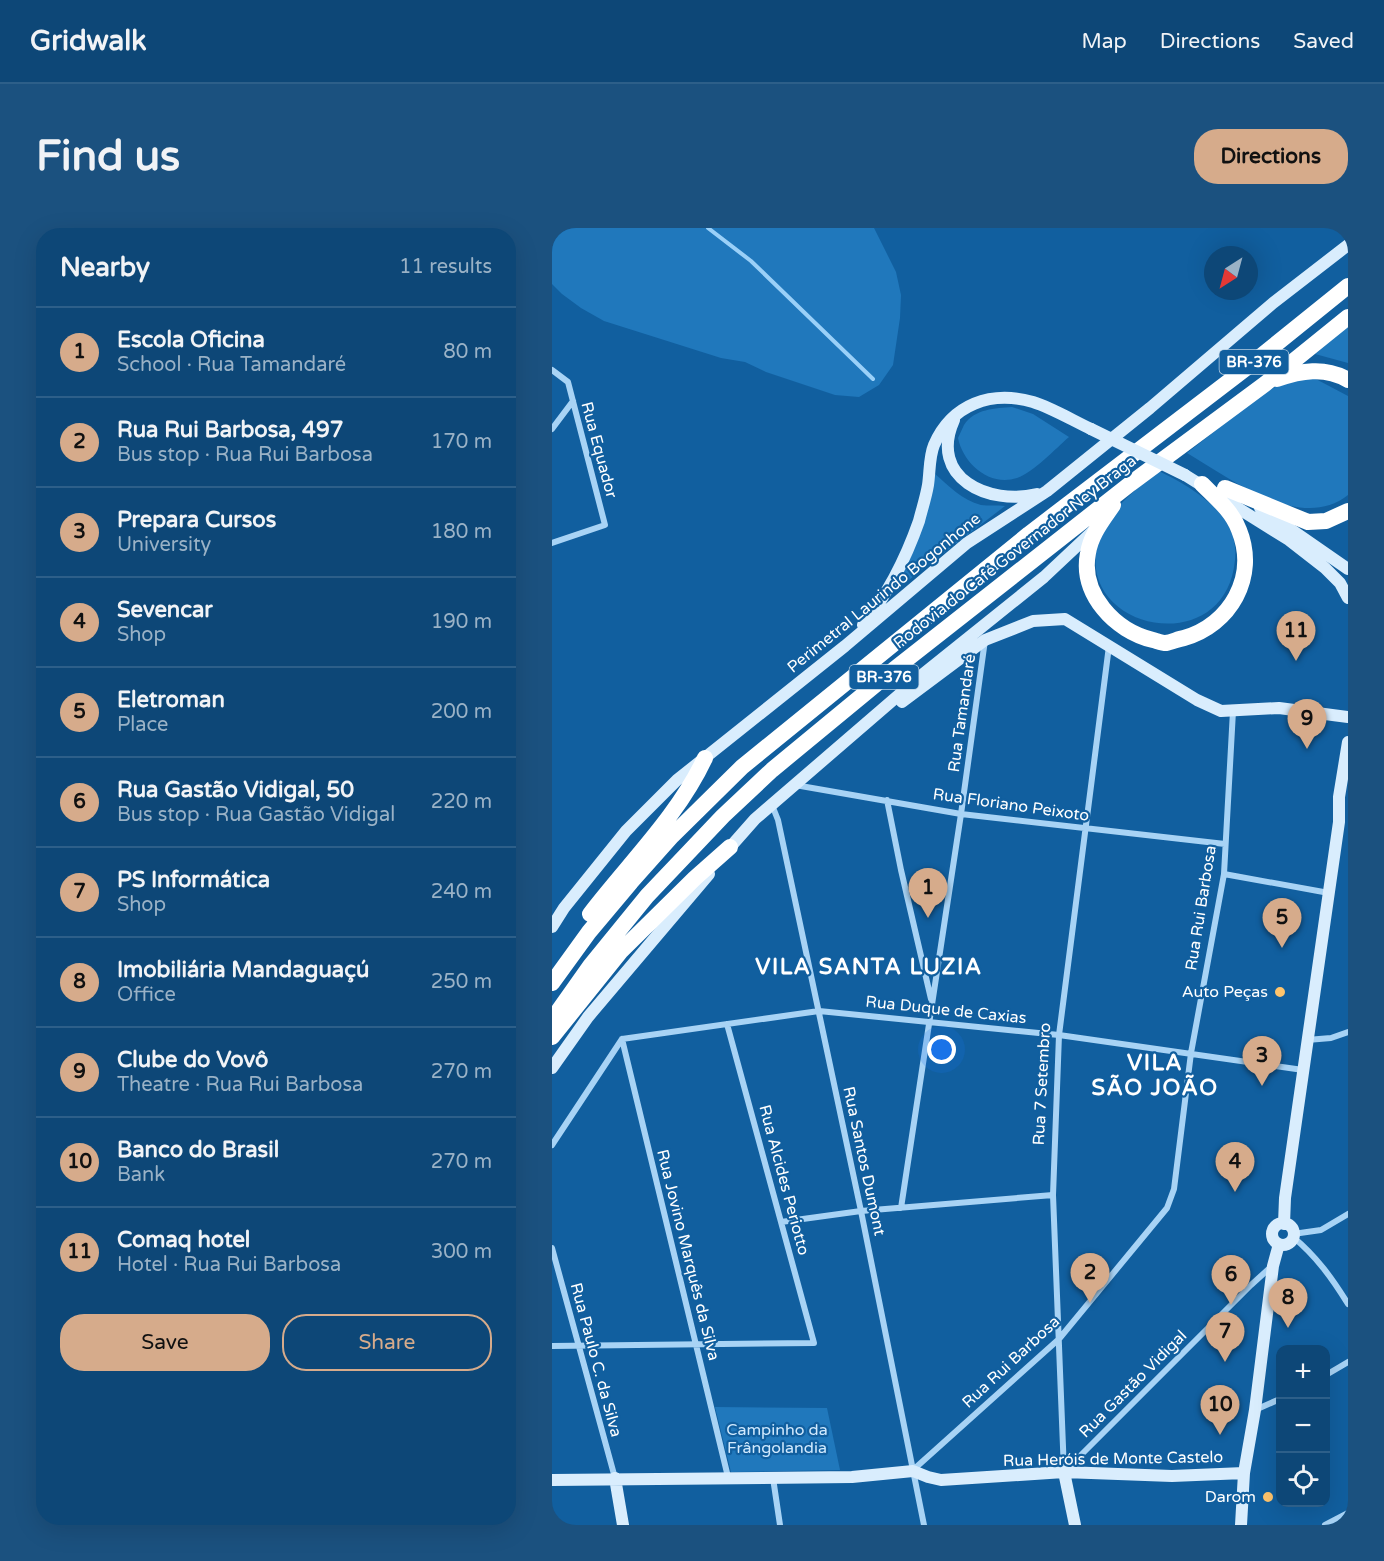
<!DOCTYPE html>
<html lang="en">
<head>
<meta charset="utf-8">
<style>
	body { margin:0; font-family:"Varela Round",sans-serif; background:#1b517f; color:#f1f3f6 }
	.controls { position:absolute; right:18px; bottom:18px; display:grid; overflow:hidden; border-radius:12px; box-shadow:0 6px 24px #0002 }
	.controls button { width:54px; height:54px; display:grid; place-items:center; padding:0; border:0; border-bottom:2px solid #2d5f89; background:#0d4777; color:#f1f3f6; font:30px sans-serif }
	.compass { position:absolute; left:652px; top:18px; width:54px; height:54px; border-radius:50%; background:#0d4777; box-shadow:0 6px 24px #0002; rotate:216deg }
	.you { position:absolute; left:390px; top:822px; width:21px; height:21px; margin:-15px; border:4px solid #fff; border-radius:50%; background:#1a73e8; box-shadow:0 0 0 9px #1a73e833 }
	.badge { display:grid; place-items:center; width:39px; height:39px; border-radius:50%; background:#d6ab8b; color:#111; font-size:20px; font-weight:700 }
	.pin { position:absolute; translate:-50% -50px; filter:drop-shadow(0 2px 3px #0008) }
	.pin::after { content:''; position:absolute; top:32px; width:21px; height:18px; background:inherit; clip-path:polygon(0 0,100% 0,50% 100%) }
	.list { margin:0; padding:0; list-style:none }
	h2 { display:flex; justify-content:space-between; align-items:center; height:78px; margin:0; padding:0 24px; font-size:26px }
	h2 small { font-size:20px; font-weight:400; color:#9ab2c6 }
	.list li { display:grid; grid-template-columns:39px 1fr auto; gap:18px; align-items:center; box-sizing:border-box; height:90px; padding:0 24px; border-top:2px solid #2d5f89 }
	.list b { display:block; font-size:22px; white-space:nowrap }
	.list p { margin:0; font-size:20px; white-space:nowrap; color:#9ab2c6 }
	.list em { font-size:20px; font-style:normal; color:#9ab2c6 }
	.actions { display:flex; gap:12px; padding:18px 24px }
	.actions a { flex:1; padding:14px 0; border:2px solid #d6ab8b; border-radius:24px; text-align:center; font-size:21px; color:#d6ab8b }
	.actions .main { background:#d6ab8b; color:#111 }
	.icon { flex:none; width:33px; height:33px; fill:none; stroke:currentColor; stroke-width:2; stroke-linecap:round; stroke-linejoin:round }
	.map { position:relative; flex:none; width:796px; height:1297px; overflow:hidden; border-radius:24px }
	header { display:flex; align-items:center; gap:36px; box-sizing:border-box; height:84px; padding:0 30px; background:#0d4777; border-bottom:2px solid #2d5f89 }
	header strong { font-size:28px }
	nav { display:flex; gap:33px; margin-inline-start:auto; font-size:21px }
	.intro { display:flex; align-items:center; justify-content:space-between; box-sizing:border-box; height:144px; padding:0 36px }
	h1 { margin:0; font-size:42px }
	.button { padding:15px 27px; border-radius:24px; background:#d6ab8b; color:#111; font-size:21px; font-weight:700 }
	main { display:flex; gap:36px; padding:0 36px }
	aside { flex:1; background:#0d4777; border-radius:24px; box-shadow:0 6px 24px #0002 }
	.map>svg:first-child { display:block }
	.green { fill:#2078bc }
	.lines { fill:none; stroke-linecap:round; stroke-linejoin:round }
	.stream { stroke:#9ad0f8; stroke-width:4 }
	.street { stroke:#a8d3f5; stroke-width:6 }
	.secondary { stroke:#d9edfd; stroke-width:12 }
	.highway { stroke:#fff; stroke-width:16 }
	.secondary-bridge { stroke:#d9edfd; stroke-width:12 }
	.poi-dot { fill:#ffc46c; stroke:#115f9f; stroke-width:2 }
	.labels { text-anchor:middle; dominant-baseline:central; stroke-width:4.5; stroke-linejoin:round; paint-order:stroke }
	.shield { fill:#115f9f; stroke:#b8cfe2; stroke-width:1.5 }
	.shield-label { font-size:15px; font-weight:bold; fill:#fff }
	.street-label { font-size:16px; fill:#fff; stroke:#115f9f }
	.poi-label { font-size:16px; fill:#fff; stroke:#115f9f; text-anchor:end }
	.park-label { font-size:16px; fill:#d1eafe; stroke:#115f9f }
	.district-label { font-size:22px; font-weight:bold; letter-spacing:1.5px; fill:#fff; stroke:#115f9f }
</style>
</head>
<body>
<header>
<strong>Gridwalk</strong>
<nav><a>Map</a><a>Directions</a><a>Saved</a></nav>
</header>
<div class="intro"><h1>Find us</h1><a class="button">Directions</a></div>
<main>
<aside>
<h2>Nearby<small>11 results</small></h2>
<ul class="list">
<li><span class="badge">1</span><div><b>Escola Oficina</b><p>School · Rua Tamandaré</p></div><em>80 m</em></li>
<li><span class="badge">2</span><div><b>Rua Rui Barbosa, 497</b><p>Bus stop · Rua Rui Barbosa</p></div><em>170 m</em></li>
<li><span class="badge">3</span><div><b>Prepara Cursos</b><p>University</p></div><em>180 m</em></li>
<li><span class="badge">4</span><div><b>Sevencar</b><p>Shop</p></div><em>190 m</em></li>
<li><span class="badge">5</span><div><b>Eletroman</b><p>Place</p></div><em>200 m</em></li>
<li><span class="badge">6</span><div><b>Rua Gastão Vidigal, 50</b><p>Bus stop · Rua Gastão Vidigal</p></div><em>220 m</em></li>
<li><span class="badge">7</span><div><b>PS Informática</b><p>Shop</p></div><em>240 m</em></li>
<li><span class="badge">8</span><div><b>Imobiliária Mandaguaçú</b><p>Office</p></div><em>250 m</em></li>
<li><span class="badge">9</span><div><b>Clube do Vovô</b><p>Theatre · Rua Rui Barbosa</p></div><em>270 m</em></li>
<li><span class="badge">10</span><div><b>Banco do Brasil</b><p>Bank</p></div><em>270 m</em></li>
<li><span class="badge">11</span><div><b>Comaq hotel</b><p>Hotel · Rua Rui Barbosa</p></div><em>300 m</em></li>
</ul>
<div class="actions"><a class="main">Save</a><a>Share</a></div>
</aside>
<div class="map">
<svg width="796" height="1297" viewBox="0 0 796 1297">
	<rect width="100%" height="100%" fill="#115f9f"/>
	<path class="green" d="M0 0H322L344 44 349 67 348 90 341 137 327 157 307 169 283 167 214 144 193 134 169 130 52 93 29 80 10 66 0 56Z
		M796 98V135L763 126Z
		M760 149 796 168V267C748 305 678 250 635 225L704 171 734 152Z
		M460 179 481 186 517 209C503 221 482 244 465 250 437 259 411 235 406 210 408 206 410 201 412 197 422 181 444 180 460 179Z
		M605 242C641 260 688 286 683 332 673 440 504 398 552 299 563 277 588 259 605 242Z
		M383 246C397 258 410 272 429 277 436 278 445 277 453 278L340 365Z
		M163 1179 275 1180 288 1242 179 1244Z"/>
	<g class="lines">
		<path class="stream" d="M156 0 199 33 321 151"/>
		<path class="street" d="M0 142 16 154 53 297 0 315
			M0 201 21 173
			M243 557 409 586 673 616
			M335 572 349 642 379 771
			M220 577 226 592 309 983 372 1297
			M672 646 777 665
			M70 811 267 783 507 807 751 842
			M70 811 176 1249
			M755 812 779 810 796 804
			M0 917 70 811
			M349 980 409 586 433 412
			M229 994 309 983 501 967
			M741 1006 769 1002 796 986
			M741 1009C764 1028 780 1050 796 1076
			M0 1020 63 1250
			M0 1118 262 1115 175 796
			M774 1147 796 1134
			M703 1182 728 1171
			M361 1242 507 1111 615 980 622 961 639 825 672 646 681 483
			M512 1244 501 967 507 807 557 418
			M512 1244 699 1057 720 1038
			M221 1250 228 1297
			M773 1297 796 1285"/>
		<path class="secondary" d="M402 192C376 250 437 278 485 266
			M633 247 737 312 773 340 788 355 796 370
			M708 280 796 341
			M311 397C336 366 354 330 367 293 370 281 374 269 376 257 378 244 377 229 382 217 400 176 439 162 481 174 500 180 520 192 539 201
			M350 474 433 412 481 393 513 391 645 472 669 483 727 480 796 489
			M173 625 203 591 370 447 492 349 541 303
			M0 699 12 680 74 603 125 552 293 418 415 315 495 263 598 180 721 75 796 17
			M0 840 36 789 157 646
			M720 1006a11 11 0 1 1 22 0a11 11 0 1 1-22 0Z
			M732 996 733 970 787 594V569L796 514
			M512 1244 523 1297
			M63 1250 71 1297
			M0 1252 300 1249 361 1243 376 1249 389 1252 512 1244 620 1248 692 1245
			M689 1297 692 1245 703 1182 721 1038 727 1016"/>
		<path class="highway" d="M725 151C748 143 773 138 796 152
			M673 260 756 294 774 293 796 283
			M561 277C551 292 539 306 536 325 528 366 563 403 601 412 605 413 610 415 614 415 620 414 626 411 632 410 678 397 706 349 687 302 680 283 665 271 650 256
			M38 686C77 635 126 588 153 530
			M0 755 37 704 79 654 120 608 190 539 477 306 693 141 796 58
			M0 792 38 738 95 668 171 588 220 542 340 443 578 256 713 156 796 89
			M0 809 69 723 143 650 178 619"/>
		<path class="secondary-bridge" d="M539 201 633 247"/>
	</g>
	<g class="poi-dot">
		<circle cx="728" cy="764" r="6"/>
		<circle cx="716" cy="1269" r="6"/>
	</g>
	<g class="labels">
		<g class="shield">
			<rect x="667.5" y="122" width="69" height="24" rx="4.5"/>
			<rect x="297.5" y="437" width="69" height="24" rx="4.5"/>
		</g>
		<g class="shield-label">
			<text x="702" y="134">BR-376</text>
			<text x="332" y="449">BR-376</text>
		</g>
		<g class="street-label">
			<text transform="translate(47 222) rotate(75)">Rua Equador</text>
			<text transform="translate(463 324) rotate(-38)">Rodovia do Café Governador Ney Braga</text>
			<text transform="translate(332 365) rotate(-39)">Perimetral Laurindo Bogonhone</text>
			<text transform="translate(410 485) rotate(-82)">Rua Tamandaré</text>
			<text transform="translate(459 577) rotate(8)">Rua Floriano Peixoto</text>
			<text transform="translate(649 680) rotate(-81)">Rua Rui Barbosa</text>
			<text transform="translate(394 782) rotate(6)">Rua Duque de Caxias</text>
			<text transform="translate(490 856) rotate(-87)">Rua 7 Setembro</text>
			<text transform="translate(312 933) rotate(78)">Rua Santos Dumont</text>
			<text transform="translate(232 952) rotate(75)">Rua Alcides Periotto</text>
			<text transform="translate(136 1027) rotate(76)">Rua Jovino Marquês da Silva</text>
			<text transform="translate(44 1132) rotate(75)">Rua Paulo C. da Silva</text>
			<text transform="translate(459 1134) rotate(-43)">Rua Rui Barbosa</text>
			<text transform="translate(581 1156) rotate(-45)">Rua Gastão Vidigal</text>
			<text transform="translate(561 1231) rotate(-1)">Rua Heróis de Monte Castelo</text>
		</g>
		<g class="poi-label">
			<text x="716" y="764">Auto Peças</text>
			<text x="704" y="1269">Darom</text>
		</g>
		<g class="park-label">
			<text x="225" y="1202">Campinho da<tspan x="225" dy="18">Frângolandia</tspan></text>
		</g>
		<g class="district-label">
			<text x="317" y="739">VILA SANTA LUZIA</text>
			<text x="603" y="835">VILA<tspan x="603" dy="25">SÃO JOÃO</tspan></text>
		</g>
	</g>
</svg>
<div class="controls">
<button>+</button>
<button>−</button>
<button><svg class="icon" aria-label="locate" viewBox="0 0 24 24"><circle cx="12" cy="12" r="6"/><path d="M12 2v4M12 18v4M2 12h4M18 12h4"/></svg></button>
</div>
<svg class="compass" viewBox="-18 -18 36 36"><path d="M0-13l5 13h-10z" fill="#e53935"/><path d="M0 13l5-13h-10z" fill="#9ab2c6"/></svg>
<div class="you"></div>
<div class="pin badge" style="left:376px;top:690px">1</div>
<div class="pin badge" style="left:538px;top:1075px">2</div>
<div class="pin badge" style="left:710px;top:858px">3</div>
<div class="pin badge" style="left:683px;top:964px">4</div>
<div class="pin badge" style="left:730px;top:720px">5</div>
<div class="pin badge" style="left:679px;top:1077px">6</div>
<div class="pin badge" style="left:673px;top:1134px">7</div>
<div class="pin badge" style="left:736px;top:1100px">8</div>
<div class="pin badge" style="left:755px;top:521px">9</div>
<div class="pin badge" style="left:668px;top:1207px">10</div>
<div class="pin badge" style="left:744px;top:433px">11</div>
</div>
</main>
</body>
</html>
